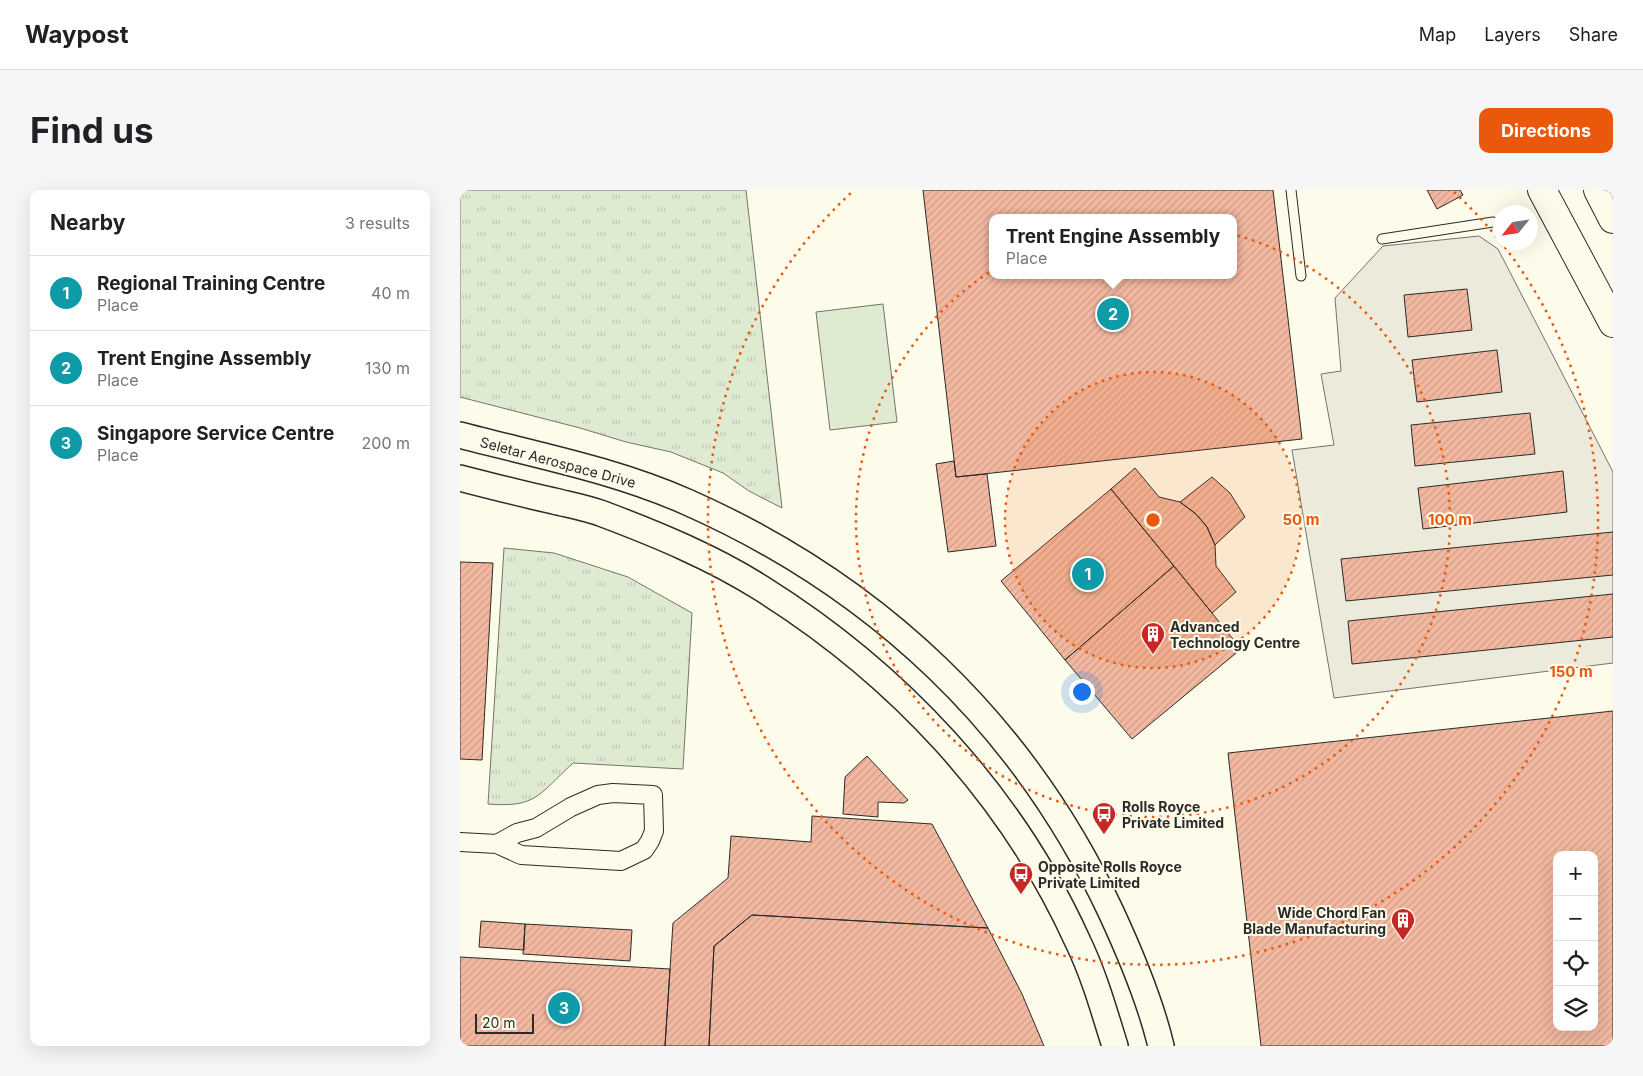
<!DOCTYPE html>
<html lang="en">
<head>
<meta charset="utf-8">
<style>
	body { margin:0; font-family:Inter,sans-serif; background:#f6f6f6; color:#202124 }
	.controls { position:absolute; right:15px; bottom:15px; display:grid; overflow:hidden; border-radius:10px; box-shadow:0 5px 20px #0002 }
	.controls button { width:45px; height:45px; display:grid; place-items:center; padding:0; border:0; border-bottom:1px solid #e0e0e0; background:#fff; color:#202124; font:25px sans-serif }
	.compass { position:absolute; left:1033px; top:15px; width:45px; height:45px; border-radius:50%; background:#fff; box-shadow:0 5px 20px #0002; rotate:240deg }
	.scale { position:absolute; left:15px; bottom:12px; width:59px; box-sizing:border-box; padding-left:5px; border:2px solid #2b2b2b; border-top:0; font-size:14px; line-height:18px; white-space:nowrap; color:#2b2b2b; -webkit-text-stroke:4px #fdfbea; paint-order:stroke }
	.you { position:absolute; left:621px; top:501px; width:18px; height:18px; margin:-12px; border:4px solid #fff; border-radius:50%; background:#1a73e8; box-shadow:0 0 0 8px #1a73e833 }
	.badge { display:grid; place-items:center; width:32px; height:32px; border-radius:50%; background:#ea580c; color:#fff; font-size:16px; font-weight:700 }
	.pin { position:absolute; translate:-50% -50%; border:2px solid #fff; box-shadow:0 1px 5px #0006 }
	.popup { position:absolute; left:529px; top:24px; width:248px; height:65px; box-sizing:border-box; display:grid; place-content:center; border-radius:10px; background:#fff; filter:drop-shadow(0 1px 4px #0005); font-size:16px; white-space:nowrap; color:#757577 }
	.popup b { font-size:19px; color:#202124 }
	.popup::after { content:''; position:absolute; left:50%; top:100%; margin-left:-10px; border:10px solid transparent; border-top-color:#fff }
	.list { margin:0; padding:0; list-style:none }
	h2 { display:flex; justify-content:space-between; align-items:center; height:65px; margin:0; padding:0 20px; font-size:21px }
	h2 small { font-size:16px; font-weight:400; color:#757577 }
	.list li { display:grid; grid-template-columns:32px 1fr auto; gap:15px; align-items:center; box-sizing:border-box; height:75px; padding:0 20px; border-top:1px solid #e0e0e0 }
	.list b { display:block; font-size:19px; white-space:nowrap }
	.list p { margin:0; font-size:16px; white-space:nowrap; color:#757577 }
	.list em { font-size:16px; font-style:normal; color:#757577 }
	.icon { flex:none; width:28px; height:28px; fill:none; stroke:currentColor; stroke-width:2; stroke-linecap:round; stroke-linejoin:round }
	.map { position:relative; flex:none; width:1153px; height:856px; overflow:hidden; border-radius:10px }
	header { display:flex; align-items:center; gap:30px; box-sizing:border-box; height:70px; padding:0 25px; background:#fff; border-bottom:1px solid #e0e0e0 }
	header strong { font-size:24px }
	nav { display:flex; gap:28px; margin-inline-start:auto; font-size:18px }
	.intro { display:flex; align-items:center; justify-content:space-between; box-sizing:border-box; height:120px; padding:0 30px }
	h1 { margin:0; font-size:35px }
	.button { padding:12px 22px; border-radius:10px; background:#ea580c; color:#fff; font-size:18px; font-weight:700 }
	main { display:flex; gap:30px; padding:0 30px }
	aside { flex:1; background:#fff; border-radius:10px; box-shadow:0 5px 20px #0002 }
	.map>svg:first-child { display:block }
	.grass { fill:url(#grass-tufts); stroke:#74746e }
	.garden { fill:#deebd1; stroke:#74746e }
	.parking { fill:#eceadb; stroke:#74746e }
	.building { fill:url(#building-hatch); stroke:#2b2b2b; fill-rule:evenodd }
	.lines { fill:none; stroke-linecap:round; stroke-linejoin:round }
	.lane-casing { stroke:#2b2b2b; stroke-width:11 }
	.street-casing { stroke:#2b2b2b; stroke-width:20 }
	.secondary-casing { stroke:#2b2b2b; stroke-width:28 }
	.primary-casing { stroke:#2b2b2b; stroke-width:30 }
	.lane { stroke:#fdfbea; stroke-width:9 }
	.street { stroke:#fdfbea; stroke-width:18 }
	.secondary { stroke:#fdfbea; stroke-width:25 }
	.primary { stroke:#fdfbea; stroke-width:28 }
	.ring { fill:none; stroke:#e8590c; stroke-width:2.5; stroke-dasharray:2.5 5 }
	.labels { text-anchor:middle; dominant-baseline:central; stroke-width:4; stroke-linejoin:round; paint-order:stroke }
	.street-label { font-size:14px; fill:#2b2b2b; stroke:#fdfbea }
	.poi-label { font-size:14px; font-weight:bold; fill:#2b2b2b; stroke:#fdfbea; text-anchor:start }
	.centre { fill:#e8590c; stroke:#fdfbea; stroke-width:2.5 }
	.ring-label { font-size:15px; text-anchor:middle; font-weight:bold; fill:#e8590c; stroke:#fdfbea; stroke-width:4; stroke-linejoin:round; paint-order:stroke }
</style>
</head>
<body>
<header>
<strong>Waypost</strong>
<nav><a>Map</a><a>Layers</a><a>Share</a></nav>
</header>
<div class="intro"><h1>Find us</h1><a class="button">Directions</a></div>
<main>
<aside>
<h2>Nearby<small>3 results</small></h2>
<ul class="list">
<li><span class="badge" style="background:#0f9aa8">1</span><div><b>Regional Training Centre</b><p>Place</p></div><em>40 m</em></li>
<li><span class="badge" style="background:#0f9aa8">2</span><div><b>Trent Engine Assembly</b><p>Place</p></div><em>130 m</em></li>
<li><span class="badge" style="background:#0f9aa8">3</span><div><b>Singapore Service Centre</b><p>Place</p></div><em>200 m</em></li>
</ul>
</aside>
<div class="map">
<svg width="1153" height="856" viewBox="0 0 1153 856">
	<defs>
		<pattern id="grass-tufts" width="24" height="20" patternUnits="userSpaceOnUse" patternTransform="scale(1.25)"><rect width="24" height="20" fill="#deebd1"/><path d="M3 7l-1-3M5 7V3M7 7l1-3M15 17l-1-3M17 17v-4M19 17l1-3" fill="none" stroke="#bfcab4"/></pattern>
		<pattern id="building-hatch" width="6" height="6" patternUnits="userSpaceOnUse" patternTransform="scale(1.25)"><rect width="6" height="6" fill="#f2b8a0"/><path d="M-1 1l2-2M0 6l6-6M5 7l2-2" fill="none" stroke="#d09e8a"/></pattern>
	</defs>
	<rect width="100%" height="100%" fill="#fdfbea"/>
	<path class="grass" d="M0 0H286L322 318 289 301 263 283 211 262 166 252 120 238 0 207Z
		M44 358 94 363 168 387 232 423 223 579 113 573C79 604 77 618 28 614Z"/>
	<path class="garden" d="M423 114 437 232 370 240 356 122Z"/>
	<path class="parking" d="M1019 46 1038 59 1153 282V473L874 508 832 260 874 255 861 184 881 181 875 108 923 56Z"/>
	<path class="building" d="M463 0H813L842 249 496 287ZM533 28H773V85H533Z
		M967 0H1000L1003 5 977 19Z
		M1007 99 1012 140 948 147 944 105Z
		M1037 160 1042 202 957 212 952 170Z
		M1070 223 1075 264 955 276 951 235Z
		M494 271 496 287 527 284 536 356 488 362 476 274Z
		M675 278 699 307 720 312 736 324 747 337 755 355 756 376 776 402 752 423 651 299Z
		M1103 281 1107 322 963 339 958 298Z
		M752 287 770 303 785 327 755 355 747 337 736 324 720 312Z
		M651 299 714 376 605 470 541 391Z
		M1153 342V385L886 411 881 369Z
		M0 372 33 373 22 570 0 569Z
		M714 376 781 459 672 549 605 470Z
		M1153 404V447L892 474 888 431Z
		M1153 521V856H801L768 563ZM1097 665H1134V837H1097Z
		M407 566 448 610 444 613 418 612V627L383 624 385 587Z
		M352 626 472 634 528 738 292 725 254 756 249 856H205L213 733 268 688 271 646 351 652Z
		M292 725 528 738 562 804 584 856H249L254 756Z
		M21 731 65 734 64 760 19 757Z
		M65 734 172 740 170 771 63 764Z
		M0 767 210 779 205 856H0Z"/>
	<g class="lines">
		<g class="lane-casing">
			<path id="lane" d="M831 0 841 86
				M922 49 1033 32"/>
		</g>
		<g class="street-casing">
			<path id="street" d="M0 652 37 654 61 665 161 671 184 660 190 651 194 641 193 605 153 603 138 605 111 617 76 638 57 643 37 654"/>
		</g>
		<g class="secondary-casing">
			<path id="secondary" d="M0 245C76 265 155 280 227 312 417 396 563 534 651 722 671 765 690 810 701 856
				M0 288C31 296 62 304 94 311 110 315 127 318 143 324 196 344 252 367 301 398 437 483 551 604 618 752 634 785 644 821 655 856"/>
		</g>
		<g class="primary-casing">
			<path id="primary" d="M1082 0 1153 133
				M1138 0 1153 29"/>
		</g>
		<use href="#lane" class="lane"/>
		<use href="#street" class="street"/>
		<use href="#secondary" class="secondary"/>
		<use href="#primary" class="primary"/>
	</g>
	<circle cx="693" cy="330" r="148" fill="#e8590c" fill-opacity=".12"/>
	<g class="ring">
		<circle cx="693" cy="330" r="148"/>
		<circle cx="693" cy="330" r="297"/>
		<path d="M994 2A445 445 0 1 1 392 2"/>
	</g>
	<defs>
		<g id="building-pin" transform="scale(1.25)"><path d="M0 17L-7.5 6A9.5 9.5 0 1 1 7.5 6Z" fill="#c62828" stroke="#fdfbea"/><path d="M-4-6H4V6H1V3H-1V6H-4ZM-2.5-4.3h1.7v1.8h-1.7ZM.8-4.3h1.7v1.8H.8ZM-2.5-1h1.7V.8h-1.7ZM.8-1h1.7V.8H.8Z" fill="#fff"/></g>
		<g id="bus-pin" transform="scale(1.25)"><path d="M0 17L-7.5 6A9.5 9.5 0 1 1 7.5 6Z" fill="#c62828" stroke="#fdfbea"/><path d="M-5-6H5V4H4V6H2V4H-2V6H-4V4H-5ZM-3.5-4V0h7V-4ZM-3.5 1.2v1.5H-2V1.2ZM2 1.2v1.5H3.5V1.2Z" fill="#fff"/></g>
	</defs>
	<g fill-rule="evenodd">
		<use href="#building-pin" x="693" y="444"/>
		<use href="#bus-pin" x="644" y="624"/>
		<use href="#bus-pin" x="561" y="684"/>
		<use href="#building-pin" x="943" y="730"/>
	</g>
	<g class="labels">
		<g class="street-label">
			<text transform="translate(98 272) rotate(15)">Seletar Aerospace Drive</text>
		</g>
		<g class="poi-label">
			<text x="710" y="436">Advanced<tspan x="710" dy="16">Technology Centre</tspan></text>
			<text x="662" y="616">Rolls Royce<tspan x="662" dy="16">Private Limited</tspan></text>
			<text x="578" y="676">Opposite Rolls Royce<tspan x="578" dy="16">Private Limited</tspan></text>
			<text x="926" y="722" text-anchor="end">Wide Chord Fan<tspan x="926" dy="16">Blade Manufacturing</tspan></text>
		</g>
	</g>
	<circle cx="693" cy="330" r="8" class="centre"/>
	<g class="ring-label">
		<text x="841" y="335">50 m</text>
		<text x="990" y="335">100 m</text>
		<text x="1111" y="487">150 m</text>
	</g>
</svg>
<div class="controls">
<button>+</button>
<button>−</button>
<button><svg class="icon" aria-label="locate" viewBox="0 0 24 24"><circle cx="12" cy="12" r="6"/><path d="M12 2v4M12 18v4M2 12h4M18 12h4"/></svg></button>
<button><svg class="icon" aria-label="layers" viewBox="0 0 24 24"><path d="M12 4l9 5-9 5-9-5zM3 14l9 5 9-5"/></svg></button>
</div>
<svg class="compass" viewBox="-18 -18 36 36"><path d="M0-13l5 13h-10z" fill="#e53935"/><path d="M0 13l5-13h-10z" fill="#757577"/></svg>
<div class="scale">20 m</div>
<div class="you"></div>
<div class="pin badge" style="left:628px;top:384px;background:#0f9aa8">1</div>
<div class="pin badge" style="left:653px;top:124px;background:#0f9aa8">2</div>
<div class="popup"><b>Trent Engine Assembly</b>Place</div>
<div class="pin badge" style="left:104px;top:818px;background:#0f9aa8">3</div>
</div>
</main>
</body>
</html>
